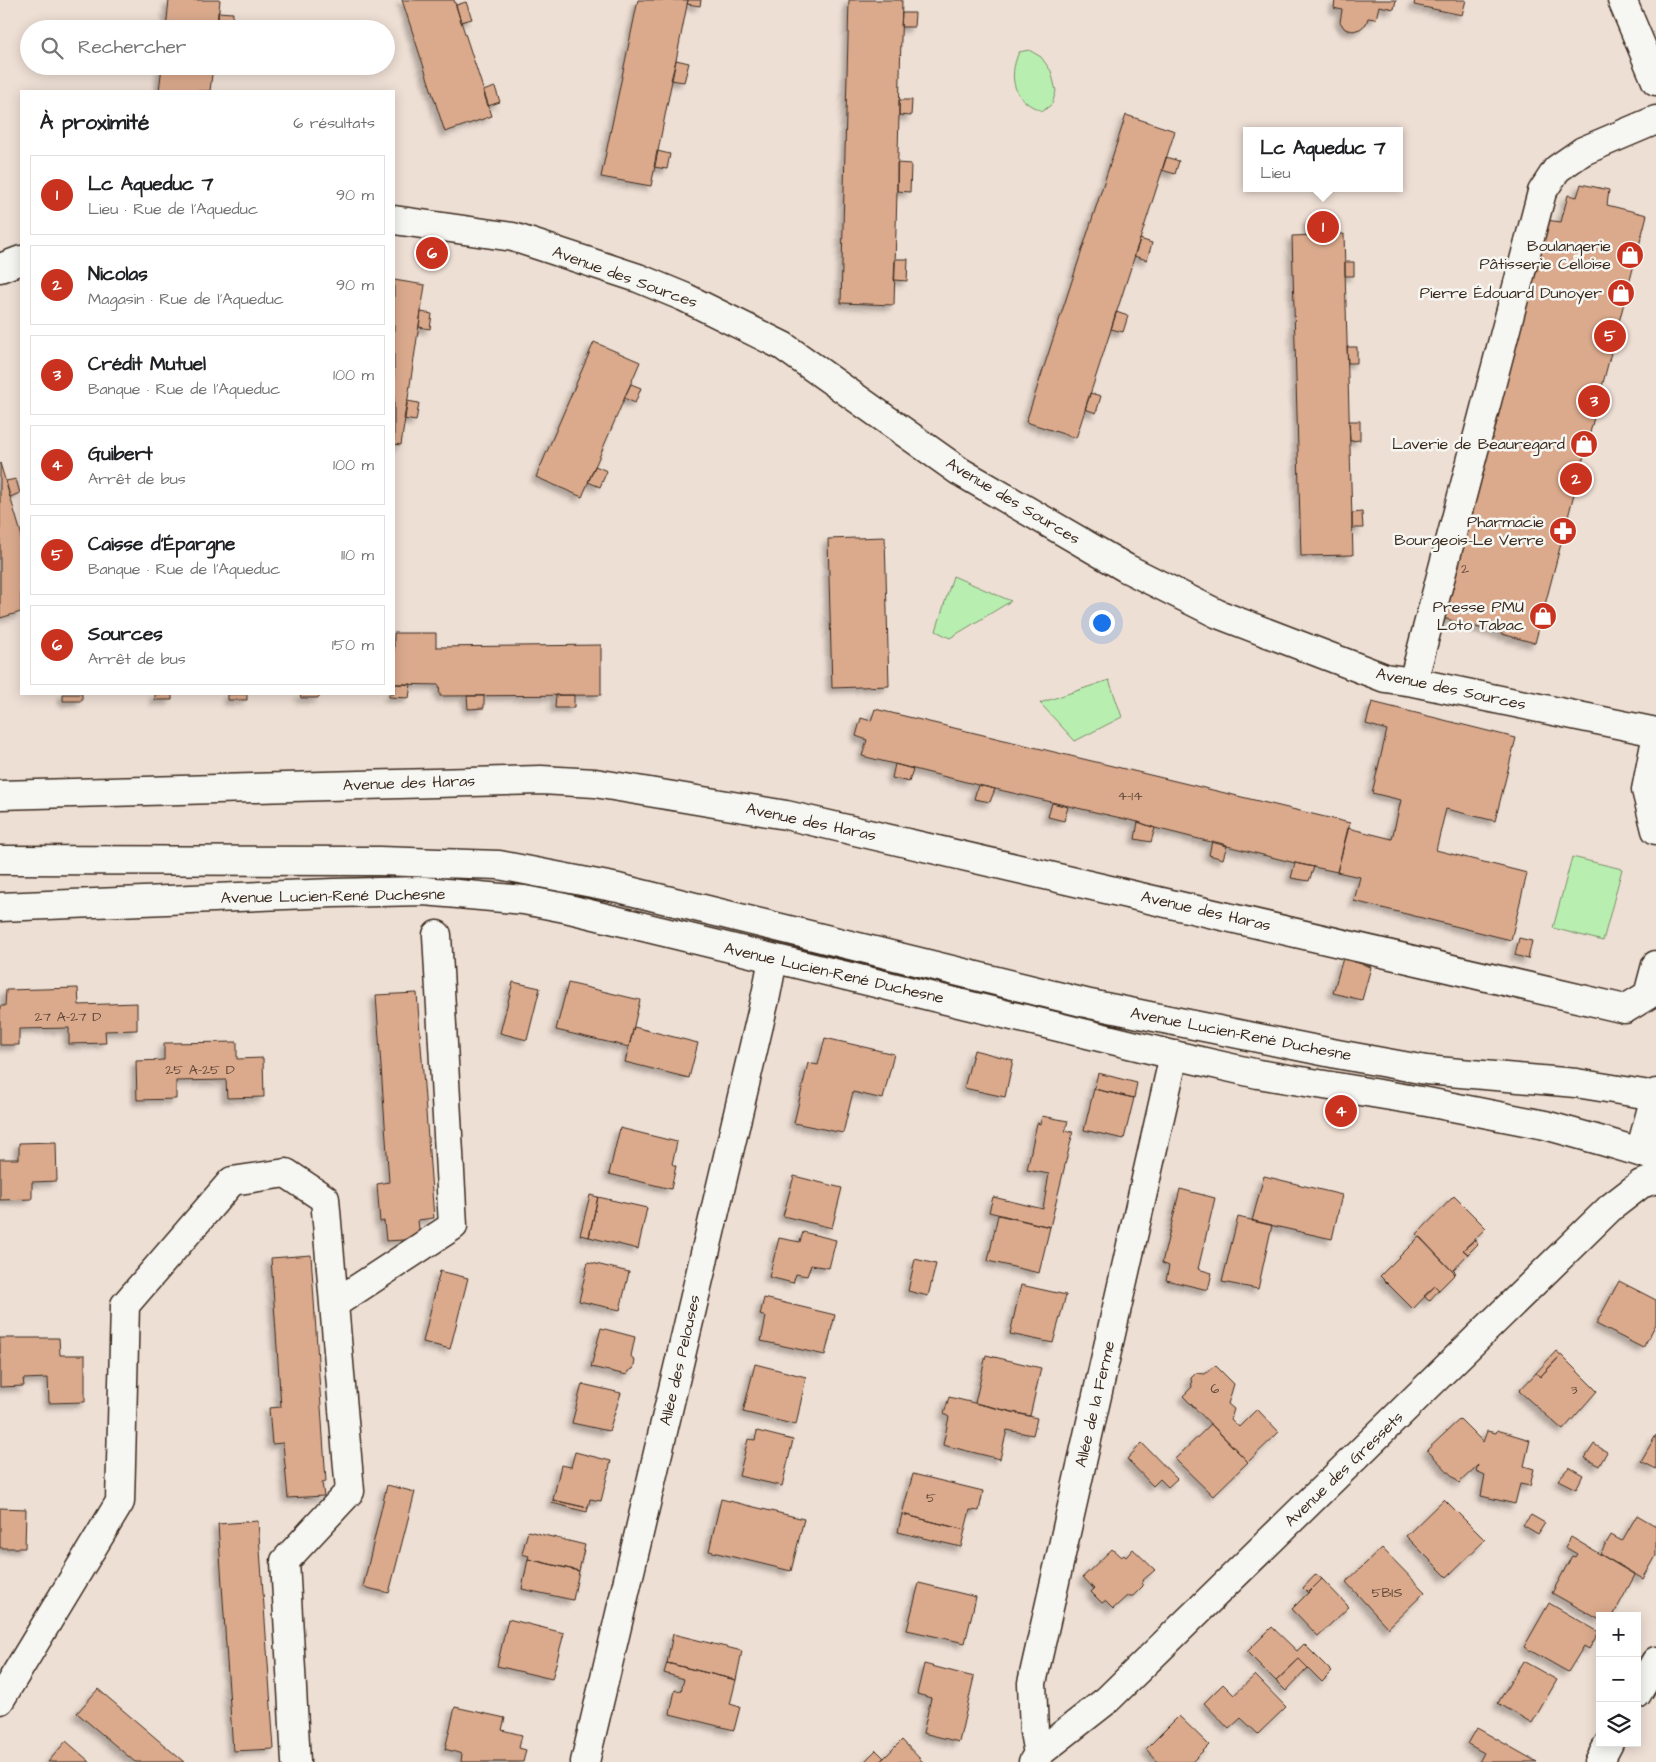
<!DOCTYPE html>
<html lang="fr">
<head>
<meta charset="utf-8">
<style>
	body { margin:0; font-family:"Architects Daughter",sans-serif; background:#f2f2f2; color:#202124 }
	.controls { position:absolute; right:15px; bottom:15px; display:grid; overflow:hidden; border-radius:0px; box-shadow:0 2px 12px #0003 }
	.controls button { width:45px; height:45px; display:grid; place-items:center; padding:0; border:0; border-bottom:1px solid #e0e0e0; background:#fff; color:#202124; font:25px sans-serif }
	.you { position:absolute; left:1101px; top:622px; width:18px; height:18px; margin:-12px; border:4px solid #fff; border-radius:50%; background:#1a73e8; box-shadow:0 0 0 8px #1a73e833 }
	.badge { display:grid; place-items:center; width:32px; height:32px; border-radius:50%; background:#c8321e; color:#fff; font-size:16px; font-weight:700 }
	.pin { position:absolute; translate:-50% -50%; border:2px solid #fff; box-shadow:0 1px 5px #0006 }
	.popup { position:absolute; left:1243px; top:127px; width:160px; height:65px; box-sizing:border-box; display:grid; place-content:center; border-radius:0px; background:#fff; filter:drop-shadow(0 1px 4px #0005); font-size:16px; white-space:nowrap; color:#757577 }
	.popup b { font-size:19px; color:#202124 }
	.popup::after { content:''; position:absolute; left:50%; top:100%; margin-left:-10px; border:10px solid transparent; border-top-color:#fff }
	.list { margin:0; padding:0; list-style:none }
	h2 { display:flex; justify-content:space-between; align-items:center; height:65px; margin:0; padding:0 20px; font-size:21px }
	h2 small { font-size:16px; font-weight:400; color:#757577 }
	.list li { display:grid; grid-template-columns:32px 1fr auto; gap:15px; align-items:center; box-sizing:border-box; height:80px; margin:0 10px 10px; padding:0 10px; border:1px solid #e0e0e0; border-radius:0px }
	.list b { display:block; font-size:19px; white-space:nowrap }
	.list p { margin:0; font-size:16px; white-space:nowrap; color:#757577 }
	.list em { font-size:16px; font-style:normal; color:#757577 }
	.icon { flex:none; width:28px; height:28px; fill:none; stroke:currentColor; stroke-width:2; stroke-linecap:round; stroke-linejoin:round }
	.map { position:relative; flex:none; width:1656px; height:1762px; overflow:hidden }
	.search { position:absolute; background:#fff; box-shadow:0 2px 12px #0003; left:20px; top:20px; width:375px; height:55px; display:flex; align-items:center; gap:12px; box-sizing:border-box; padding:0 18px; border-radius:28px; color:#757577; font-size:19px }
	.panel { position:absolute; background:#fff; box-shadow:0 2px 12px #0003; left:20px; top:90px; width:375px; height:605px; border-radius:0px }
	.map>svg:first-child { display:block }
	.green { fill:#b8efb1; stroke:#7a8c68 }
	.building { fill:#dbaa8d; stroke:#3b2a1e; filter:url(#shadow) }
	.lines { fill:none; stroke-linecap:round; stroke-linejoin:round }
	.street-casing { stroke:#3b2a1e; stroke-width:31 }
	.secondary-casing { stroke:#3b2a1e; stroke-width:31 }
	.street { stroke:#f6f6f2; stroke-width:28 }
	.secondary { stroke:#f6f6f2; stroke-width:28 }
	.labels { text-anchor:middle; dominant-baseline:central; stroke-width:5; stroke-linejoin:round; paint-order:stroke }
	.number-label { font-size:14px; fill:#634a3a }
	.poi-label { font-size:16px; fill:#3b2a1e; stroke:#f6f6f2; text-anchor:end }
	.street-label { font-size:16px; fill:#3b2a1e; stroke:#f6f6f2 }
</style>
</head>
<body>
<div class="map">
<svg width="1656" height="1762" viewBox="0 0 1656 1762">
	<defs>
		<filter id="shadow"><feDropShadow dx="-4.5" dy="4.5" stdDeviation="2.5" flood-color="#0004"/></filter>
	</defs>
	<rect width="100%" height="100%" fill="#eedfd4"/>
	<filter id="ink" filterUnits="userSpaceOnUse"><feTurbulence type="fractalNoise" baseFrequency=".02" numOctaves="2"/><feDisplacementMap in="SourceGraphic" scale="10" xChannelSelector="R" yChannelSelector="G"/><feConvolveMatrix kernelMatrix="1 2 1 2 8 2 1 2 1" color-interpolation-filters="sRGB"/></filter>
	<g filter="url(#ink)">
		<path class="green" d="M1029 50 1041 57 1051 71 1056 91 1052 104 1043 111C1014 102 1007 79 1019 52Z
			M953 576 1011 601 950 638 936 631Z
			M1109 680 1122 717 1075 741 1040 703Z
			M1572 857 1622 869 1603 941 1553 928Z"/>
		<path class="building" d="M169 0H220L217 29H166Z
			M402 0H454L492 116 445 132Z
			M638 0H688L651 186 601 177Z
			M688 0H701L700 6 687 4Z
			M849 0H902L894 305 841 303Z
			M1335 0H1396L1394 9 1379 6 1376 19 1368 18 1366 24 1360 29 1353 31 1345 29 1340 22 1342 10 1334 8Z
			M1415 0H1466L1462 15 1414 5Z
			M466 2 472 19 461 22 456 5Z
			M218 12 233 13 231 29H217Z
			M902 13H915L914 27H901Z
			M676 60 689 63 684 82 671 80Z
			M162 66H213L210 91H159Z
			M495 87 500 102 488 106 483 91Z
			M899 100H912L911 116 899 115Z
			M1126 115 1175 131 1076 438 1026 422Z
			M657 151 670 154 667 169 654 167Z
			M1166 157 1179 161 1175 174 1162 170Z
			M897 163 911 164 910 192 897 191Z
			M1581 184 1609 190 1607 205 1647 215 1535 643 1439 617 1546 220 1561 222 1568 195 1577 197Z
			M1337 218 1338 234 1309 235 1308 219Z
			M1344 234 1353 555 1301 556 1292 236Z
			M1140 239 1152 243 1147 260 1134 256Z
			M895 259H908L907 281 894 280Z
			M1345 262H1354V276H1345Z
			M394 280 425 285 401 445 394 444Z
			M421 312 432 314 430 329 419 327Z
			M1116 312 1128 316 1123 332 1111 329Z
			M594 342 640 362 582 497 536 477Z
			M1347 347H1357V363H1348Z
			M631 384 641 388 635 403 624 398Z
			M1090 393 1101 396 1096 413 1085 409Z
			M407 401 419 403 416 421 404 419Z
			M1349 421H1360V440L1350 441Z
			M0 463 21 533V612L0 618Z
			M595 466 607 471 600 487 588 482Z
			M16 479 20 493 10 497 6 481Z
			M1362 512 1363 528H1352V513Z
			M885 537 889 686 832 688 828 539Z
			M394 633H436V647L601 645V695L440 696 439 685 394 684Z
			M394 684H411L409 698 389 697V694H394Z
			M63 694H82V701H63Z
			M155 694H172V700H155Z
			M228 694H247V700H228Z
			M300 694H319V698H301Z
			M556 695H574V708H555Z
			M467 696H484V708L468 709Z
			M1372 702 1516 738 1495 821 1446 809 1436 850 1527 873 1511 940 1354 901 1360 877 1337 872 1348 828 1392 839 1401 800 1372 793 1387 730 1366 724Z
			M875 709 1350 823 1337 872 1295 863 1155 828 1138 822 978 785 862 756 867 740 856 736 861 718 871 721Z
			M895 764 913 769 909 782 892 778Z
			M978 785 995 789 990 802 974 799Z
			M1052 803 1068 807 1064 821 1048 817Z
			M1138 822 1155 828 1151 842 1135 839Z
			M1212 841 1227 845 1223 859 1209 855Z
			M1295 863 1314 867 1309 881 1291 878Z
			M1519 938 1532 941 1528 959 1515 955Z
			M1343 958 1371 967 1362 1000 1333 993Z
			M513 982 540 988 527 1040 500 1033Z
			M568 983 640 1000 629 1047 556 1030Z
			M78 988 79 1005 137 1003V1030L105 1031 106 1043 69 1044V1028L19 1029V1045H0V1006H5L6 990Z
			M417 993 434 1218 418 1220 420 1239 386 1241 384 1221 380 1222 377 1184 389 1182 376 995Z
			M634 1027 698 1043 689 1078 625 1062Z
			M825 1038 894 1054 883 1099 853 1092 843 1133 794 1123 808 1063 818 1065Z
			M237 1042V1059L263 1058 264 1097 227 1098 226 1080 176 1081V1099L137 1100 136 1061 164 1060V1043Z
			M974 1050 1013 1060 1005 1097 964 1088Z
			M1098 1073 1137 1083 1134 1098 1094 1089Z
			M1094 1089 1134 1098 1124 1139 1084 1130Z
			M1042 1116 1068 1121 1065 1131 1073 1132 1050 1227 989 1212 993 1197 1043 1209 1049 1174 1027 1170 1037 1123 1040 1124Z
			M620 1128 677 1142 672 1164 676 1166 671 1189 609 1174Z
			M56 1142 57 1181 32 1182V1199L0 1200V1159H19V1143Z
			M794 1176 842 1188 832 1228 783 1216Z
			M1264 1176 1342 1195 1332 1239 1252 1221Z
			M1180 1189 1215 1198 1198 1269 1212 1273 1208 1290 1166 1280 1169 1266 1162 1263Z
			M590 1195 598 1197 589 1237 580 1235Z
			M1454 1196 1486 1228 1463 1250 1468 1254 1453 1270 1456 1273 1455 1274 1417 1234Z
			M598 1197 647 1208 638 1249 589 1237Z
			M998 1215 1050 1227 1039 1273 988 1261Z
			M1238 1217 1272 1225 1258 1289 1222 1282Z
			M803 1232 836 1240 829 1268 811 1265 807 1276 796 1274 793 1283 769 1277 779 1238 800 1242Z
			M1419 1237 1455 1274 1439 1290 1435 1286 1413 1309 1380 1276Z
			M1475 1240 1478 1244 1468 1254 1463 1250Z
			M311 1255 326 1482 322 1483 324 1496 288 1498 283 1443 272 1444 269 1408 281 1407 271 1258Z
			M915 1259 936 1264 928 1296 908 1291Z
			M588 1262 629 1272 620 1310 579 1301Z
			M440 1271 468 1278 450 1349 423 1342Z
			M1619 1281 1656 1300V1324L1643 1348 1596 1324Z
			M1021 1285 1066 1295 1053 1343 1010 1334Z
			M1435 1286 1439 1290 1429 1301 1424 1296Z
			M764 1298 835 1315 825 1355 761 1341 766 1317 760 1315Z
			M601 1328 635 1337 631 1356 635 1361 633 1369 628 1371 627 1375 591 1367Z
			M0 1338H59L60 1355H85V1402L49 1403 48 1378 23 1379 24 1386 0 1387Z
			M1556 1351 1561 1355 1540 1377 1536 1373Z
			M986 1355 1041 1368 1030 1416 975 1403Z
			M1561 1355 1597 1391 1563 1430 1519 1391 1536 1373 1540 1377Z
			M755 1364 806 1377 796 1425 743 1412Z
			M1215 1365 1234 1384 1228 1404 1234 1409 1231 1419 1239 1427 1257 1409 1279 1432 1248 1462 1183 1396 1192 1387 1191 1378 1196 1373 1205 1374Z
			M582 1384 621 1393 609 1431 572 1423Z
			M949 1397 1037 1418 1033 1435 1007 1430 1000 1459 943 1445 949 1417 944 1414Z
			M1460 1419 1483 1442 1487 1431 1496 1433 1497 1430 1530 1440 1524 1466 1534 1469 1530 1486 1520 1484 1515 1504 1481 1496 1485 1475 1476 1471 1478 1465 1459 1483 1427 1450Z
			M1211 1424 1248 1462 1213 1496 1175 1459Z
			M757 1431 793 1440 782 1486 739 1476 748 1439 755 1440Z
			M1656 1435V1469L1641 1461Z
			M1142 1443 1177 1479 1168 1487 1160 1479 1153 1486 1127 1459Z
			M1594 1444 1607 1452 1599 1466 1585 1458Z
			M575 1452 611 1461 601 1501 590 1499 588 1508 553 1500 561 1465 571 1467Z
			M1569 1467 1583 1475 1576 1489 1558 1480Z
			M913 1474 983 1491 979 1511 970 1510 965 1530 902 1514Z
			M387 1485 415 1492 389 1593 363 1587Z
			M721 1499 804 1519 791 1571 709 1551Z
			M1444 1499 1485 1540 1447 1577 1406 1536Z
			M553 1500 588 1508 587 1512 552 1503Z
			M0 1508 26 1509 25 1548H0Z
			M902 1514 965 1530 961 1547 898 1532Z
			M1531 1515 1545 1523 1538 1534 1523 1525Z
			M1637 1515 1656 1526V1556L1643 1579 1600 1554 1611 1535 1622 1541Z
			M258 1521 274 1749 233 1751 218 1524Z
			M528 1531 585 1545 579 1571 528 1559 529 1556 522 1554Z
			M1571 1537 1635 1575 1613 1616H1600V1620L1552 1593 1572 1556 1575 1557 1577 1554 1565 1547Z
			M1382 1548 1425 1592 1388 1628 1346 1582Z
			M1112 1549 1121 1557 1124 1555 1126 1557 1133 1549 1155 1570 1142 1581 1143 1586 1133 1596H1127L1113 1609 1105 1601 1102 1603 1091 1592 1094 1589 1083 1577Z
			M528 1559 579 1571 573 1600 522 1589Z
			M1316 1574 1322 1579 1308 1593 1303 1588Z
			M1322 1579 1349 1607 1318 1636 1292 1609Z
			M919 1583 976 1597 965 1643 907 1630Z
			M1549 1603 1599 1632 1589 1649 1584 1646 1568 1672 1524 1647Z
			M508 1619 564 1633 552 1679 497 1666Z
			M1272 1627 1297 1651 1304 1644 1332 1672 1322 1682 1299 1659 1276 1681 1247 1652Z
			M673 1634 742 1651 736 1680 667 1663Z
			M1299 1659 1308 1668 1286 1691 1276 1681Z
			M1523 1661 1557 1680 1532 1723 1498 1703Z
			M667 1663 736 1680 730 1704 740 1707 734 1730 670 1714 675 1690 681 1691 684 1679 664 1673Z
			M924 1664 974 1677 959 1742 923 1733 931 1698 917 1694Z
			M1255 1675 1286 1707 1258 1734 1241 1718 1229 1729 1204 1703 1223 1684 1234 1695Z
			M98 1689 184 1762H135L77 1713Z
			M455 1707 505 1718 502 1730 522 1735 519 1748 526 1750 523 1762H461L462 1754 445 1749Z
			M1179 1716 1209 1745 1192 1762H1158L1146 1749Z
			M1477 1728 1537 1762H1479L1484 1753 1468 1744Z
			M902 1740 923 1762H879L884 1758Z
			M66 1741 90 1762H48Z
			M876 1750 884 1758 879 1762H864Z"/>
		<g class="lines">
			<g class="street-casing">
				<path id="street" d="M1622 0 1656 81
					M394 220 513 237 638 278 684 297 783 346 959 471 1126 568 1218 614 1385 678 1413 682 1656 732
					M0 268 21 260
					M1413 682 1542 192 1557 169 1583 151 1656 120
					M1656 739 1646 790 1656 830
					M0 795 541 780 595 783 786 815 1625 1009 1648 995 1656 965
					M1640 1152 1656 1093
					M334 1304 453 1226 437 935
					M1637 1694 1656 1661
					M0 1700 120 1502 125 1305 232 1181 286 1173 325 1199 350 1491 285 1561 296 1762
					M1038 1754 1034 1732 1032 1683 1174 1055
					M585 1762 766 995 773 959
					M1033 1762 1038 1754 1107 1700 1610 1208 1641 1184 1656 1179
					M1599 1762 1609 1743"/>
			</g>
			<g class="secondary-casing">
				<path id="secondary" d="M0 860 379 861 499 865 618 888 1090 1004 1337 1054 1426 1070 1576 1083 1656 1096
					M0 907 334 893 424 891 524 900 565 908 1174 1055 1258 1074 1427 1102 1545 1125 1606 1142 1656 1157"/>
			</g>
			<use href="#street" class="street"/>
			<use href="#secondary" class="secondary"/>
		</g>
	</g>
	<defs>
		<g id="shop-disc" transform="scale(1.4375)"><circle r="9.5" fill="#c8321e" stroke="#f6f6f2"/><path d="M-5-2.5h2.3a2.7 3.5 0 0 1 5.4 0H5L5.5 6h-11ZM-1.5-2.5h3a1.5 2.3 0 0 0-3 0Z" fill="#fff"/></g>
		<g id="pharmacy-disc" transform="scale(1.4375)"><circle r="9.5" fill="#c8321e" stroke="#f6f6f2"/><path d="M-2-6h4v4h4v4h-4v4h-4v-4h-4v-4h4Z" fill="#fff"/></g>
	</defs>
	<g fill-rule="evenodd">
		<use href="#shop-disc" x="1630" y="255"/>
		<use href="#shop-disc" x="1621" y="293"/>
		<use href="#shop-disc" x="1584" y="444"/>
		<use href="#pharmacy-disc" x="1563" y="531"/>
		<use href="#shop-disc" x="1543" y="616"/>
	</g>
	<g class="labels">
		<g class="number-label">
			<text x="1465" y="569">2</text>
			<text x="1130" y="796">4-14</text>
			<text x="68" y="1017">27 A-27 D</text>
			<text x="200" y="1070">25 A-25 D</text>
			<text x="1215" y="1389">6</text>
			<text x="1574" y="1390">3</text>
			<text x="931" y="1498">5</text>
			<text x="1387" y="1593">5BIS</text>
		</g>
		<g class="poi-label">
			<text x="1611" y="246">Boulangerie<tspan x="1611" dy="18">Pâtisserie Celloise</tspan></text>
			<text x="1602" y="293">Pierre Édouard Dunoyer</text>
			<text x="1565" y="444">Laverie de Beauregard</text>
			<text x="1544" y="522">Pharmacie<tspan x="1544" dy="18">Bourgeois-Le Verre</tspan></text>
			<text x="1524" y="607">Presse PMU<tspan x="1524" dy="18">Loto Tabac</tspan></text>
		</g>
		<g class="street-label">
			<text transform="translate(625 277) rotate(20)">Avenue des Sources</text>
			<text transform="translate(1013 501) rotate(31)">Avenue des Sources</text>
			<text transform="translate(1451 689) rotate(12)">Avenue des Sources</text>
			<text transform="translate(409 783) rotate(-2)">Avenue des Haras</text>
			<text transform="translate(811 822) rotate(12)">Avenue des Haras</text>
			<text transform="translate(333 896) rotate(-1)">Avenue Lucien-René Duchesne</text>
			<text transform="translate(1206 911) rotate(13)">Avenue des Haras</text>
			<text transform="translate(834 973) rotate(13)">Avenue Lucien-René Duchesne</text>
			<text transform="translate(1241 1034) rotate(11)">Avenue Lucien-René Duchesne</text>
			<text transform="translate(680 1360) rotate(-77)">Allée des Pelouses</text>
			<text transform="translate(1095 1404) rotate(-77)">Allée de la Ferme</text>
			<text transform="translate(1344 1469) rotate(-44)">Avenue des Gressets</text>
		</g>
	</g>
</svg>
<div class="controls">
<button>+</button>
<button>−</button>
<button><svg class="icon" aria-label="layers" viewBox="0 0 24 24"><path d="M12 4l9 5-9 5-9-5zM3 14l9 5 9-5"/></svg></button>
</div>
<div class="you"></div>
<div class="pin badge" style="left:1323px;top:227px">1</div>
<div class="popup"><b>Lc Aqueduc 7</b>Lieu</div>
<div class="pin badge" style="left:1576px;top:479px">2</div>
<div class="pin badge" style="left:1594px;top:401px">3</div>
<div class="pin badge" style="left:1341px;top:1111px">4</div>
<div class="pin badge" style="left:1610px;top:336px">5</div>
<div class="pin badge" style="left:432px;top:253px">6</div>
<div class="search"><svg class="icon" aria-label="search" viewBox="0 0 24 24"><circle cx="10" cy="10" r="6"/><path d="M15 15l6 6"/></svg>Rechercher</div>
<section class="panel">
<h2>À proximité<small>6 résultats</small></h2>
<ul class="list">
<li><span class="badge">1</span><div><b>Lc Aqueduc 7</b><p>Lieu · Rue de l'Aqueduc</p></div><em>90 m</em></li>
<li><span class="badge">2</span><div><b>Nicolas</b><p>Magasin · Rue de l'Aqueduc</p></div><em>90 m</em></li>
<li><span class="badge">3</span><div><b>Crédit Mutuel</b><p>Banque · Rue de l'Aqueduc</p></div><em>100 m</em></li>
<li><span class="badge">4</span><div><b>Guibert</b><p>Arrêt de bus</p></div><em>100 m</em></li>
<li><span class="badge">5</span><div><b>Caisse d'Épargne</b><p>Banque · Rue de l'Aqueduc</p></div><em>110 m</em></li>
<li><span class="badge">6</span><div><b>Sources</b><p>Arrêt de bus</p></div><em>150 m</em></li>
</ul>
</section>
</div>
</body>
</html>
